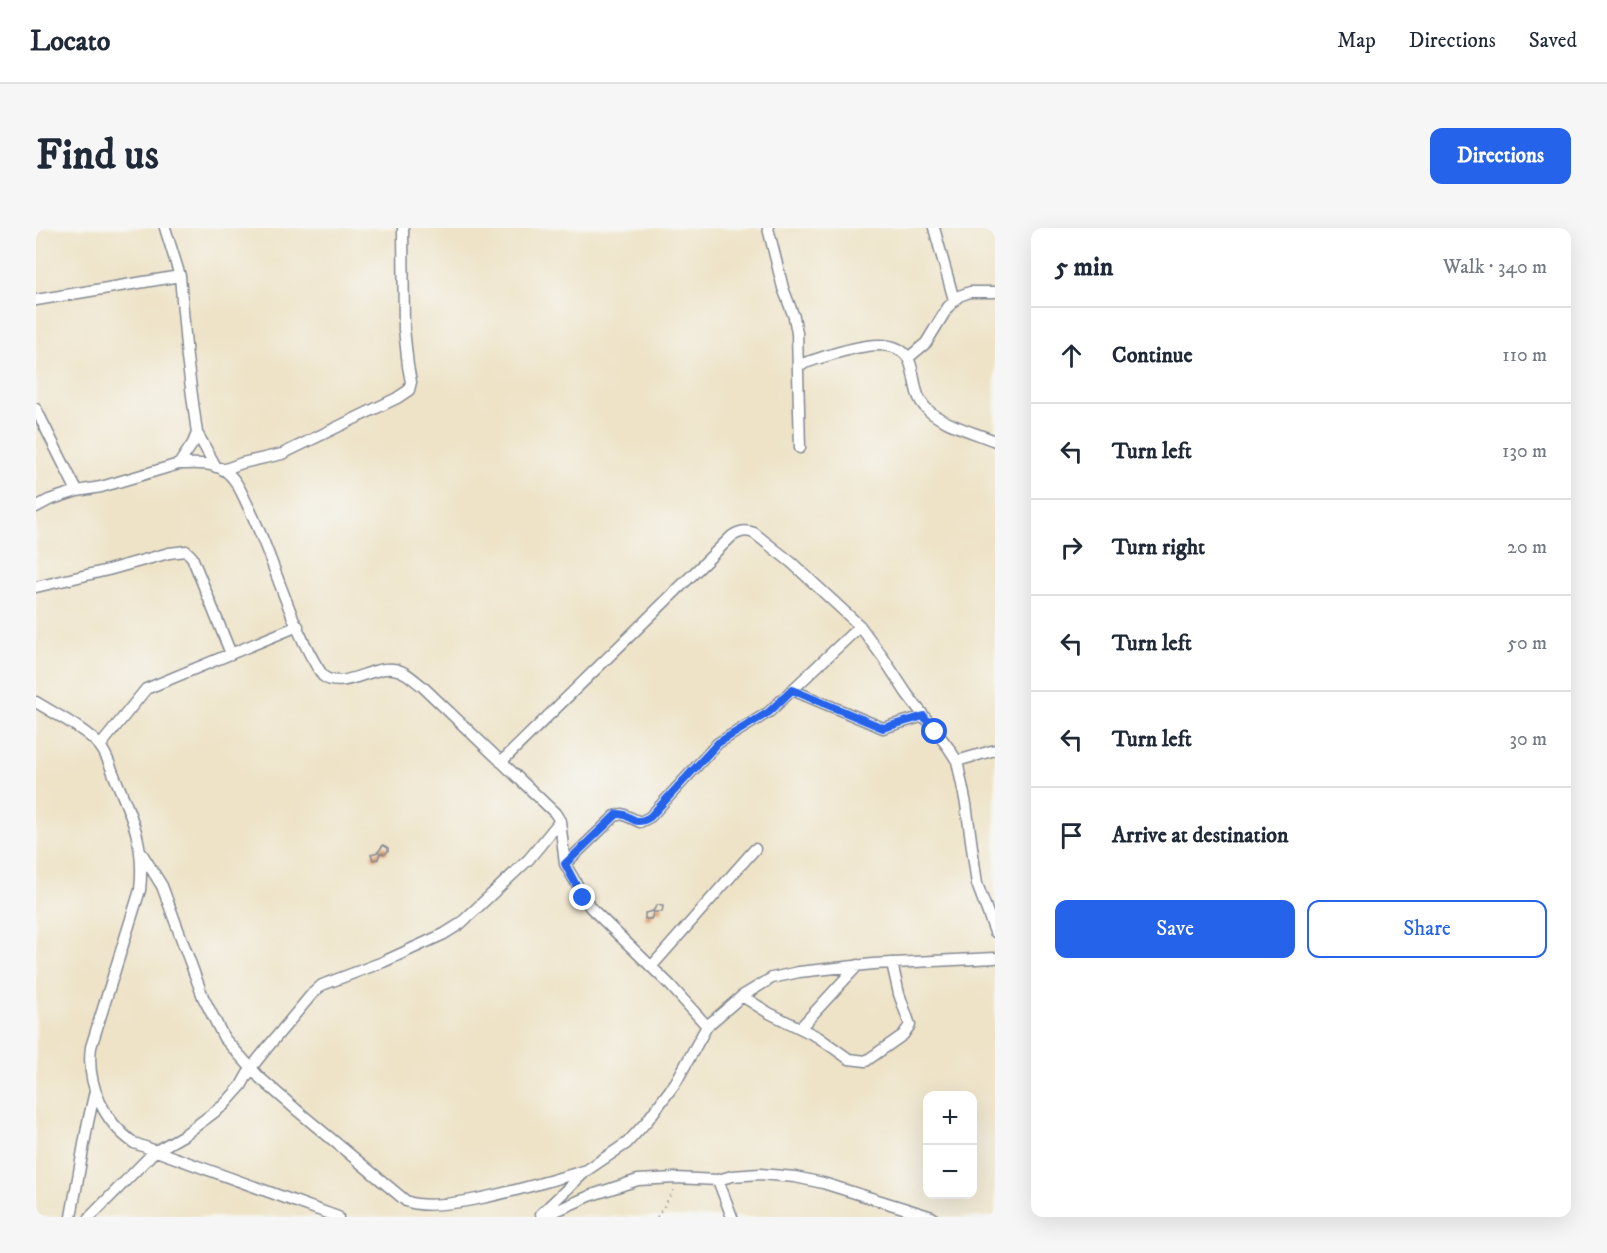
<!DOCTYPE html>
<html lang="en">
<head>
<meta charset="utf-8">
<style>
	body { margin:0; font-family:"IM FELL DW Pica",serif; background:#f6f6f7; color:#1f2937 }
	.controls { position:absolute; right:18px; bottom:18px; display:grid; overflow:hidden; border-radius:12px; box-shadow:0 6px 24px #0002 }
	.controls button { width:54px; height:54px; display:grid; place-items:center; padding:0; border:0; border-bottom:2px solid #e0e1e3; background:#fff; color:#1f2937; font:30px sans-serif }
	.stop { position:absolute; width:18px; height:18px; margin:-14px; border:4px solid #2563eb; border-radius:50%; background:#fff }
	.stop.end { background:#2563eb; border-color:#fff; box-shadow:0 2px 6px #0008 }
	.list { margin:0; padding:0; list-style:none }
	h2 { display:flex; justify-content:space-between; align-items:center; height:78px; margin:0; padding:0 24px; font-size:26px }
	h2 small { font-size:20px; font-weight:400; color:#747a83 }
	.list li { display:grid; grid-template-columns:39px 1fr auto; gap:18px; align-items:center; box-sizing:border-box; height:96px; padding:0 24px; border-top:2px solid #e0e1e3 }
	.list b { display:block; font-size:22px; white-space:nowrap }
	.list em { font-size:20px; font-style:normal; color:#747a83 }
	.actions { display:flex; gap:12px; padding:18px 24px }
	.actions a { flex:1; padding:14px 0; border:2px solid #2563eb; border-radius:12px; text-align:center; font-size:21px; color:#2563eb }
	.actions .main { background:#2563eb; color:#fff }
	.icon { flex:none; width:33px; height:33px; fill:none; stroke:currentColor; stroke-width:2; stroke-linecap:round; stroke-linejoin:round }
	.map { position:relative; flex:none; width:959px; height:989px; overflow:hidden; border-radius:12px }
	header { display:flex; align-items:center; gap:36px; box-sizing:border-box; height:84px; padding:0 30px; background:#fff; border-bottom:2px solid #e0e1e3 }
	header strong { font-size:28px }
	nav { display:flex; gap:33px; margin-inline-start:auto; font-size:21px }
	.intro { display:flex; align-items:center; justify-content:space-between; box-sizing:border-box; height:144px; padding:0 36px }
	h1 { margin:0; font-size:42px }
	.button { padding:15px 27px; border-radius:12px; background:#2563eb; color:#fff; font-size:21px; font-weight:700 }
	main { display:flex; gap:36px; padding:0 36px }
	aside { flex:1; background:#fff; border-radius:12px; box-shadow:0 6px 24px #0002 }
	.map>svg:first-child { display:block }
	.building { fill:#db9a6a }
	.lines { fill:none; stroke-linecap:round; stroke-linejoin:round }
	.minor-casing { stroke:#848992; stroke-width:13 }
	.path { stroke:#848992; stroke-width:1.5; stroke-dasharray:1.5 4.5; stroke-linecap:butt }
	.minor { stroke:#fff; stroke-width:10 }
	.route { stroke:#2563eb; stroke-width:8 }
</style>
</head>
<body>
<header>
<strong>Locato</strong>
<nav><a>Map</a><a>Directions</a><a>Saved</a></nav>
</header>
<div class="intro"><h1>Find us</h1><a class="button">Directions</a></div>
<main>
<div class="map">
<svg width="959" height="989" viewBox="0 0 959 989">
	<rect width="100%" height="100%" fill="#f6f6f2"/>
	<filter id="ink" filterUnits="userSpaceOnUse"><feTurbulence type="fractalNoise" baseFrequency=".0167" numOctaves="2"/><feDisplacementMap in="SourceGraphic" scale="12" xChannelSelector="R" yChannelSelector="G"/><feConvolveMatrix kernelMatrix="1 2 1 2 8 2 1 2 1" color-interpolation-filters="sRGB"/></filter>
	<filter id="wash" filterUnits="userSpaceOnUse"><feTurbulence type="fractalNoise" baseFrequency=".008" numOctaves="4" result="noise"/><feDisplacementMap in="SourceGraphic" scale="24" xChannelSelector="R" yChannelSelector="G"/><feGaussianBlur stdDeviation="1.35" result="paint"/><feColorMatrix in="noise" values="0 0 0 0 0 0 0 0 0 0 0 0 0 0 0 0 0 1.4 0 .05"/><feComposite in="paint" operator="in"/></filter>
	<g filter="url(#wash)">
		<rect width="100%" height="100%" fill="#eee3c7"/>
		<g id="blocks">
			<path class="building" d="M347 617 352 620V623L349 626 344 625 342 631 337 632 335 626 342 624Z
				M621 677 627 678 626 684H618L615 691H609V685L617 683Z"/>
		</g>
	</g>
	<g filter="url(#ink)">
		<use href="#blocks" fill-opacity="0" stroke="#848992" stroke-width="1.5"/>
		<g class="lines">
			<g class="minor-casing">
				<path id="minor" d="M732 0 747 60 758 89 761 105 764 220
					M898 0 918 72
					M0 72 144 48
					M872 130 890 115 912 79 923 68 934 64H959
					M762 137C788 130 857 99 873 132 880 148 877 166 889 179 902 195 940 205 959 213
					M0 181 41 263
					M161 205 180 239
					M143 236C158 236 175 234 188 242 201 251 206 266 213 280 239 333 254 399 287 448 306 463 335 438 357 441 368 442 377 451 386 458L519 585 524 593 529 636 554 679 634 757 671 798 706 768 736 750 763 744 837 736 959 730
					M187 242 206 235 246 226 361 170 373 162 375 154 372 138 368 101 367 0
					M0 279 13 272 41 263 65 259 143 236 157 215 161 205 151 130 144 48 129 0
					M0 359 72 342 133 325 150 323 156 329 195 426
					M756 462 847 500 888 488
					M0 474C19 486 50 501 64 518 72 528 75 541 80 552 97 592 109 617 104 662L55 819C50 856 68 894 98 915L302 989
					M64 518 110 461 262 398
					M921 533 959 522
					M465 534 696 308C704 303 709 302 718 305L756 335 824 398 848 431 871 466 912 519 921 533 930 576 941 656 959 704
					M106 626 126 658 167 769 188 810 224 850 263 884 370 973C404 988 512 953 551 942
					M529 636 579 588 586 586 604 594 614 589 682 515 733 484 824 398
					M615 739 719 621
					M706 768 733 785 782 809 813 831 830 833 867 807 874 797 863 766 856 735
					M765 799 822 737
					M682 952 696 989
					M505 986 551 942 591 915 611 893 640 854 671 798
					M35 989 52 894 59 863
					M54 989 118 924 148 907 188 877 205 858 215 840 231 820 276 766 286 757 347 734 408 706 424 696 493 631 524 593
					M506 989 556 967 602 952 639 950 682 952 696 948 724 946 759 949 787 955 896 989"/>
			</g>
			<path class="path" d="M621 989 638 962"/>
			<use href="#minor" class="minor"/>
		</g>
	</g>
	<g class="lines" filter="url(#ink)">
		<path class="route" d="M547 670 529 636 581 586C596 585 596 600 614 589L682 515 733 484 756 462 847 500 888 488 899 504"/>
	</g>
</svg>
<div class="controls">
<button>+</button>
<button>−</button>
</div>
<div class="stop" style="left:899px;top:504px"></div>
<div class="stop end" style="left:547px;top:670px"></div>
</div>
<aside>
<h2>5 min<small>Walk · 340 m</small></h2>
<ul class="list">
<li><svg class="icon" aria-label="ahead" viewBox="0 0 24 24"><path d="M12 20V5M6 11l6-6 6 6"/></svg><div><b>Continue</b></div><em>110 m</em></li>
<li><svg class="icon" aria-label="left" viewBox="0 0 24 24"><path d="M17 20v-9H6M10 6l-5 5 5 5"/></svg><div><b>Turn left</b></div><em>130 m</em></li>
<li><svg class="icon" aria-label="right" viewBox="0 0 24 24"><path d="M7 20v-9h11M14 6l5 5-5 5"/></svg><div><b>Turn right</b></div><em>20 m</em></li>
<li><svg class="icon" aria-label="left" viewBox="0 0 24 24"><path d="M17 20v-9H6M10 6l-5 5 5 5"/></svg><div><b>Turn left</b></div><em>50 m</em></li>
<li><svg class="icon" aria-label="left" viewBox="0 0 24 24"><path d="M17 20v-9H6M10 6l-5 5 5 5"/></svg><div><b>Turn left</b></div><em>30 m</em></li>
<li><svg class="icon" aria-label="arrive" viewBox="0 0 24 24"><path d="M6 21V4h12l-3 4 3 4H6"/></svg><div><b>Arrive at destination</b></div></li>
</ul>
<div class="actions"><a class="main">Save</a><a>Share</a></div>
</aside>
</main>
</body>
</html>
